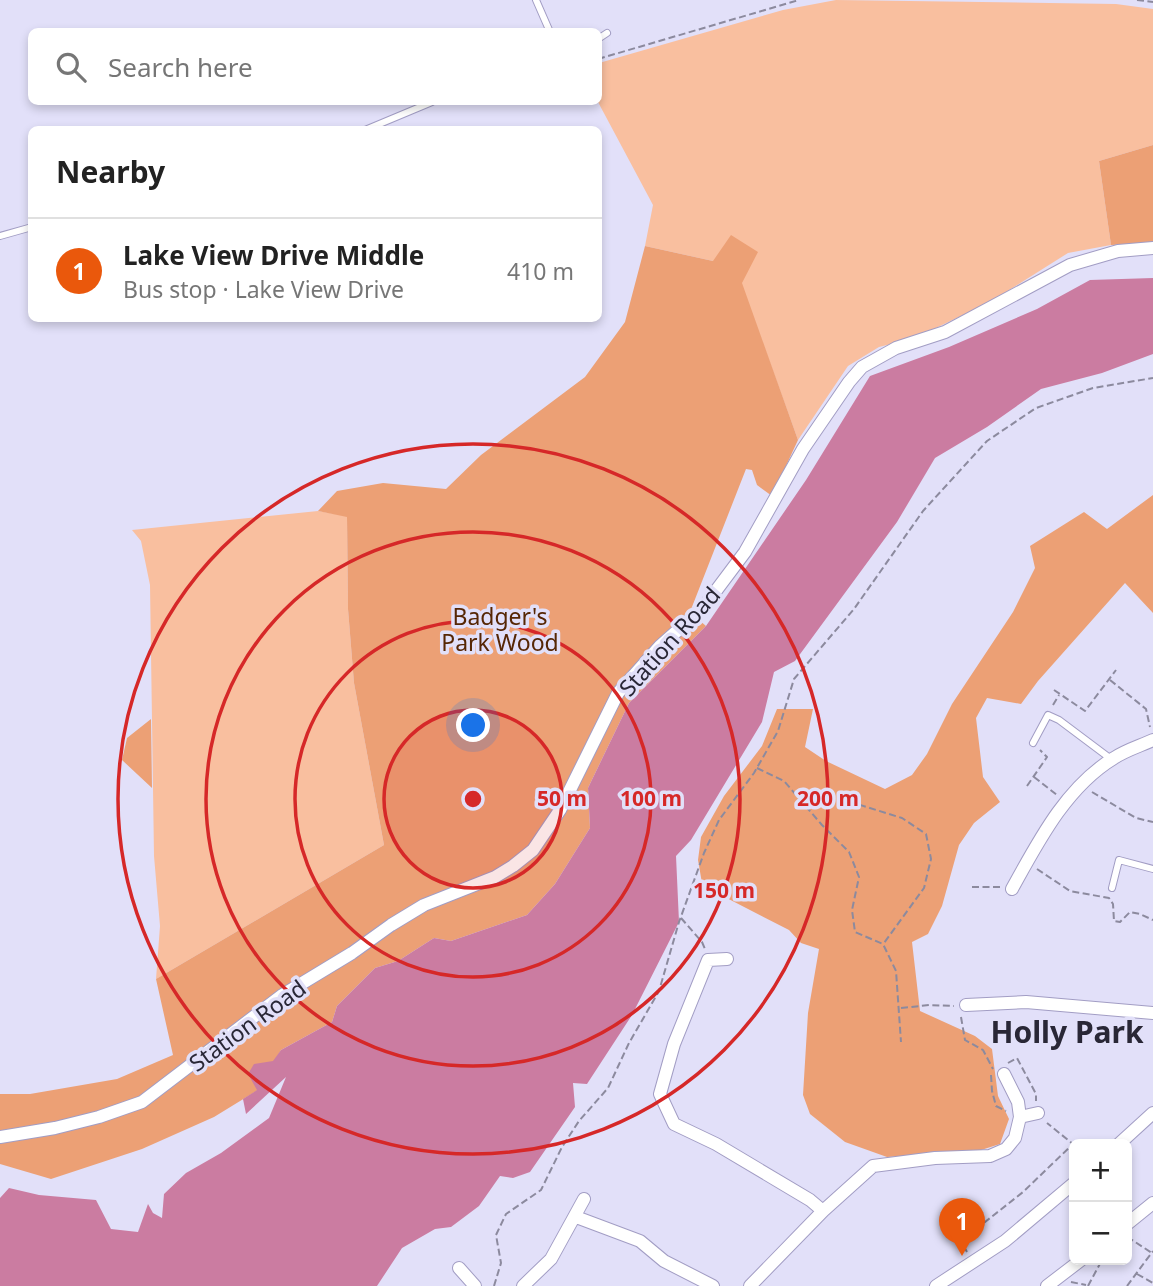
<!DOCTYPE html>
<html lang="en">
<head>
<meta charset="utf-8">
<style>
	body { margin:0; font-family:"Noto Sans",sans-serif; background:#f2f2f2; color:#222 }
	.controls { position:absolute; right:21px; bottom:21px; display:grid; overflow:hidden; border-radius:10px; box-shadow:0 4px 10px #0003 }
	.controls button { width:63px; height:63px; display:grid; place-items:center; padding:0; border:0; border-bottom:2px solid #e0e0e0; background:#fff; color:#222; font:35px sans-serif }
	.you { position:absolute; left:474px; top:726px; width:24px; height:24px; margin:-18px; border:5px solid #fff; border-radius:50%; background:#1a73e8; box-shadow:0 0 0 10px #1a73e833 }
	.badge { display:grid; place-items:center; width:46px; height:46px; border-radius:50%; background:#ea580c; color:#fff; font-size:23px; font-weight:700 }
	.pin { position:absolute; translate:-50% -58px; filter:drop-shadow(0 2px 4px #0008) }
	.pin::after { content:''; position:absolute; top:37px; width:24px; height:21px; background:inherit; clip-path:polygon(0 0,100% 0,50% 100%) }
	.list { margin:0; padding:0; list-style:none }
	h2 { display:flex; justify-content:space-between; align-items:center; height:91px; margin:0; padding:0 28px; font-size:30px }
	h2 small { font-size:23px; font-weight:400; color:#767676 }
	.list li { display:grid; grid-template-columns:46px 1fr auto; gap:21px; align-items:center; box-sizing:border-box; height:105px; padding:0 28px; border-top:2px solid #e0e0e0 }
	.list b { display:block; font-size:26px; white-space:nowrap }
	.list p { margin:0; font-size:23px; white-space:nowrap; color:#767676 }
	.list em { font-size:23px; font-style:normal; color:#767676 }
	.icon { flex:none; width:38px; height:38px; fill:none; stroke:currentColor; stroke-width:2; stroke-linecap:round; stroke-linejoin:round }
	.map { position:relative; flex:none; width:1153px; height:1286px; overflow:hidden }
	.search { position:absolute; background:#fff; box-shadow:0 4px 10px #0003; left:28px; top:28px; width:574px; height:77px; display:flex; align-items:center; gap:18px; box-sizing:border-box; padding:0 24px; border-radius:10px; color:#767676; font-size:26px }
	.panel { position:absolute; background:#fff; box-shadow:0 4px 10px #0003; left:28px; top:126px; width:574px; height:196px; border-radius:10px }
	.map>svg:first-child { display:block }
	.green { fill:#f9bf9f }
	.forest { fill:#eca075 }
	.water { fill:#cb7ca1 }
	.lines { fill:none; stroke-linecap:round; stroke-linejoin:round }
	.lane-casing { stroke:#a29dc4; stroke-width:8 }
	.street-casing { stroke:#a29dc4; stroke-width:14 }
	.path { stroke:#8c8a9e; stroke-width:2; stroke-dasharray:7 3.5; stroke-linecap:butt }
	.lane { stroke:#fff; stroke-width:6 }
	.street { stroke:#fff; stroke-width:12 }
	.ring { fill:none; stroke:#d62828; stroke-width:3.5 }
	.labels { text-anchor:middle; dominant-baseline:central; stroke-width:7; stroke-linejoin:round; paint-order:stroke }
	.park-label { font-size:23px; fill:#562604; stroke:#e2e0f9 }
	.street-label { font-size:23px; fill:#292736; stroke:#e2e0f9 }
	.district-label { font-size:30px; font-weight:bold; fill:#292736; stroke:#e2e0f9 }
	.centre { fill:#d62828; stroke:#e2e0f9; stroke-width:3.5 }
	.ring-label { font-size:21px; text-anchor:middle; font-weight:bold; fill:#d62828; stroke:#e2e0f9; stroke-width:7; stroke-linejoin:round; paint-order:stroke }
</style>
</head>
<body>
<div class="map">
<svg width="1153" height="1286" viewBox="0 0 1153 1286">
	<rect width="100%" height="100%" fill="#e2e0f9"/>
	<path class="green" d="M836 0 1116 4 1153 9V145L1099 161 1111 245 1068 253 990 302 915 338 879 347 848 366 798 440 741 283 713 261 645 246 653 205 598 102 599 63 783 10Z
		M318 511 347 516 348 609 354 683 384 845 156 979 160 926 154 856 150 585 141 541 132 530Z"/>
	<path class="forest" d="M1153 145V243L1111 245 1099 161Z
		M731 235 758 252 742 283 798 440 772 496 757 485 752 470 746 469 690 612 706 626 629 703 588 788 590 828 555 884 527 915 451 941 434 938 398 961 375 968 337 1006 332 1022 281 1050 258 1090 214 1117 142 1149 51 1179 0 1164V1094H30L117 1079 173 1055 156 979 384 845 354 683 348 609 347 517 318 511 337 491 383 483 446 489 481 455 585 377 625 322 645 246 713 261Z
		M1153 495V613L1125 583 1038 681 1021 704 987 698 976 718 983 777 1000 802 974 823 959 845 942 906 928 934 912 942 920 1011 975 1036 992 1049 998 1096 1009 1119 1000 1144 978 1151 887 1157 845 1142 810 1114 803 1095 808 1013 819 949 801 943 789 930 717 893 703 889 698 860 701 837 724 796 762 746 777 709H813L805 747 826 761 885 789 912 775 927 754 952 704 1013 612 1035 568 1030 546 1084 512 1107 529Z
		M151 719 152 788 122 760 127 738Z"/>
	<path class="water" d="M1153 278V354L1102 373 1041 389 987 427 935 458 897 522 795 661 774 672 762 722 691 840 676 856 679 922 632 1015 587 1084 573 1083 575 1107 530 1172 513 1178 500 1176 479 1206 451 1227 435 1229 402 1248 377 1286H0V1198L9 1188 39 1195 96 1200 111 1229 138 1232 148 1204 153 1213 162 1218 164 1194 186 1173 221 1153 269 1118 286 1077 246 1114 243 1099 257 1090 248 1074 254 1064 273 1061 281 1050 332 1022 337 1006 375 968 398 961 434 938 451 941 527 915 555 884 590 828 588 788 629 703 706 626 806 480 870 376 949 347 1037 309 1090 280Z"/>
	<g class="lines">
		<g class="lane-casing">
			<path id="lane" d="M536 0 550 32
				M598 39 607 33
				M365 130 432 102
				M0 236 32 227
				M1033 743 1048 715 1059 720 1111 759
				M1112 888 1119 860 1153 869"/>
		</g>
		<g class="street-casing">
			<path id="street" d="M1012 889C1038 842 1066 787 1114 758 1126 750 1140 746 1153 740
				M727 959 708 960 674 1044 660 1094 674 1124 716 1144 810 1200 823 1211
				M966 1005 1026 1002 1153 1013
				M1004 1074 1018 1102 1020 1117
				M0 1137 55 1128 99 1117 142 1102 281 996 352 953 391 925 424 905 495 877 513 866 533 850 560 810 618 693 660 646 703 608 745 552 803 449 849 382 862 367 896 348 945 332 1070 265 1118 251 1153 248
				M1119 1144 1153 1113
				M576 1217 640 1241 664 1261 713 1286
				M1127 1224 1153 1203
				M459 1268 475 1286
				M523 1286 551 1259 584 1199
				M750 1286 823 1211 873 1166 935 1158 990 1156 1006 1149 1015 1138 1020 1117 1038 1113
				M936 1286 1005 1241 1074 1183
				M1047 1286 1081 1260"/>
		</g>
		<path class="path" d="M1137 0 1153 2
			M598 59 799 0
			M1110 680 1146 709 1150 727
			M1054 690 1085 711 1116 670
			M1053 705 1059 695
			M757 768 784 781 822 825 849 852 859 877 852 910 855 932 883 944 896 971 901 1042
			M1034 777 1057 795
			M1027 786 1047 757 1040 750
			M1092 792 1136 818 1153 822
			M797 794 857 804 902 818 926 834 931 859 924 888 884 943
			M1037 869 1070 891 1109 898 1113 904 1114 921 1120 922 1130 912 1140 914 1153 920
			M972 887H1001
			M681 918 702 942 705 949
			M901 1008 929 1005 954 1006
			M961 1017 965 1040 983 1050 993 1069
			M1008 1063 1017 1058 1036 1094V1101
			M991 1075 992 1091 996 1106 1006 1111
			M1127 1239 1129 1238 1152 1253
			M967 1252 961 1241 1023 1192 1073 1144 1047 1123
			M1137 1274 1153 1283
			M1071 1282 1086 1285
			M494 1286 501 1263 496 1235 506 1214 541 1190 562 1147 579 1121 608 1088 629 1043 659 991 679 922 704 853 719 820 754 773 778 731 794 679 854 609 923 511 987 441 1036 408 1093 388 1153 378
			M1088 1286 1102 1260
			M1127 1286 1153 1251"/>
		<use href="#lane" class="lane"/>
		<use href="#street" class="street"/>
	</g>
	<circle cx="473" cy="799" r="89" fill="#d62828" fill-opacity=".12"/>
	<g class="ring">
		<circle cx="473" cy="799" r="89"/>
		<circle cx="473" cy="799" r="178"/>
		<circle cx="473" cy="799" r="267"/>
		<circle cx="473" cy="799" r="355"/>
	</g>
	<g class="labels">
		<g class="park-label">
			<text x="500" y="616">Badger's<tspan x="500" dy="26">Park Wood</tspan></text>
		</g>
		<g class="street-label">
			<text transform="translate(669 641) rotate(-48)">Station Road</text>
			<text transform="translate(247 1025) rotate(-36)">Station Road</text>
		</g>
		<g class="district-label">
			<text x="1067" y="1031">Holly Park</text>
		</g>
	</g>
	<circle cx="473" cy="799" r="10" class="centre"/>
	<g class="ring-label">
		<text x="562" y="806">50 m</text>
		<text x="651" y="806">100 m</text>
		<text x="828" y="806">200 m</text>
		<text x="724" y="898">150 m</text>
	</g>
</svg>
<div class="controls">
<button>+</button>
<button>−</button>
</div>
<div class="you"></div>
<div class="pin badge" style="left:962px;top:1256px">1</div>
<div class="search"><svg class="icon" aria-label="search" viewBox="0 0 24 24"><circle cx="10" cy="10" r="6"/><path d="M15 15l6 6"/></svg>Search here</div>
<section class="panel">
<h2>Nearby<small></small></h2>
<ul class="list">
<li><span class="badge">1</span><div><b>Lake View Drive Middle</b><p>Bus stop · Lake View Drive</p></div><em>410 m</em></li>
</ul>
</section>
</div>
</body>
</html>
